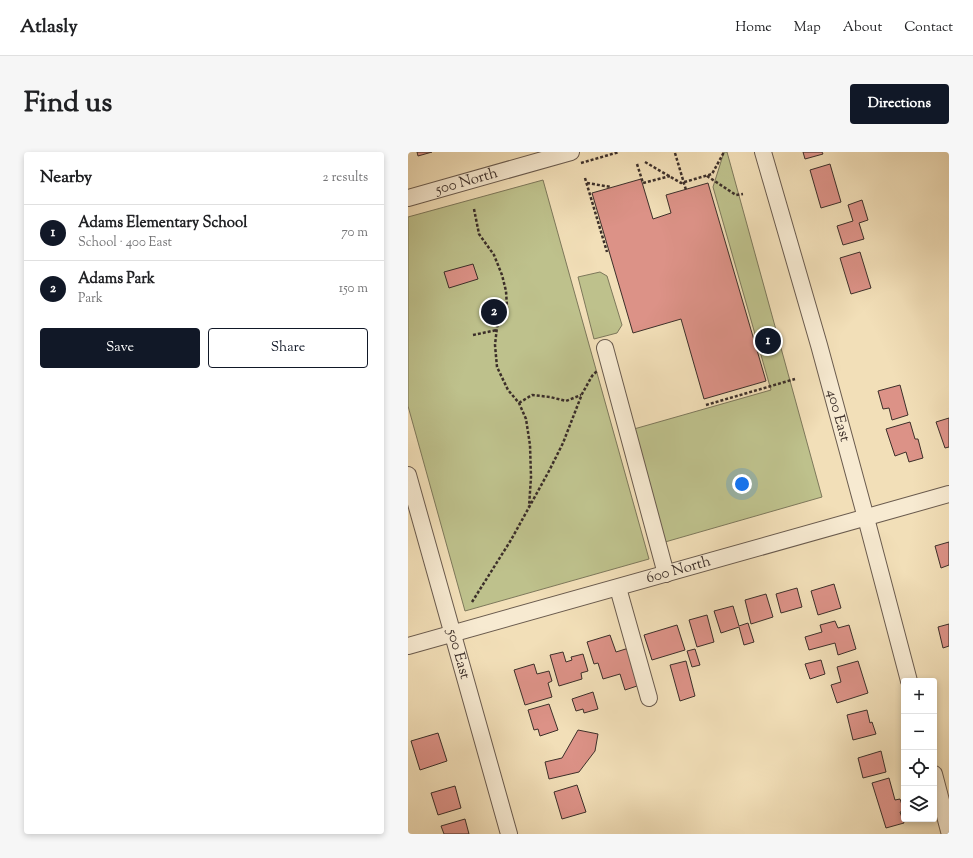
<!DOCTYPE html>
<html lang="en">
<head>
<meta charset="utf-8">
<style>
	body { margin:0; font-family:"Sorts Mill Goudy",serif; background:#f6f6f6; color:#202124 }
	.controls { position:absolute; right:12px; bottom:12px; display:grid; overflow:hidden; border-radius:4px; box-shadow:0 2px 6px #0003 }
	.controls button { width:36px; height:36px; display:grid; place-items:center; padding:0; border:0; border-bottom:1px solid #e0e0e0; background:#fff; color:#202124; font:20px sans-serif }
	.you { position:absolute; left:334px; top:332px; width:14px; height:14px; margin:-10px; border:3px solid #fff; border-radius:50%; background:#1a73e8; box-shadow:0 0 0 6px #1a73e833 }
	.badge { display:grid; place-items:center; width:26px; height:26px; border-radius:50%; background:#111827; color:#fff; font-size:13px; font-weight:700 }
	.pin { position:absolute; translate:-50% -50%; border:2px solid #fff; box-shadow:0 1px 4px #0006 }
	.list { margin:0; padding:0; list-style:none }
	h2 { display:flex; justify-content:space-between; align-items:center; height:52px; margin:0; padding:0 16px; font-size:17px }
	h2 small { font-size:13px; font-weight:400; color:#757577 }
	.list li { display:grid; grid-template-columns:26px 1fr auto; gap:12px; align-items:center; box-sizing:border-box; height:56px; padding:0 16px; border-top:1px solid #e0e0e0 }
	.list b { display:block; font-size:15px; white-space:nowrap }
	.list p { margin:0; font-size:13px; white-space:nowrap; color:#757577 }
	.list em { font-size:13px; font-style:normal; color:#757577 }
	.actions { display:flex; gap:8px; padding:12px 16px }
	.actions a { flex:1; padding:9px 0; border:1px solid #111827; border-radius:4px; text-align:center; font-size:14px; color:#111827 }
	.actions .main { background:#111827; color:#fff }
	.icon { flex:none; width:22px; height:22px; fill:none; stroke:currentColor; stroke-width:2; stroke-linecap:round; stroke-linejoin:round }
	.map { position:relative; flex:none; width:541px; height:682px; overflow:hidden; border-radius:4px }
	header { display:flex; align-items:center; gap:24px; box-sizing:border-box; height:56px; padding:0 20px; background:#fff; border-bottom:1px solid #e0e0e0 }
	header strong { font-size:19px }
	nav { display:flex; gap:22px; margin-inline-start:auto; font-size:14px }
	.intro { display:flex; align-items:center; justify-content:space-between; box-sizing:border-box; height:96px; padding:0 24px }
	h1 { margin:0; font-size:28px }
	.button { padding:10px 18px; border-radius:4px; background:#111827; color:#fff; font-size:14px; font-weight:700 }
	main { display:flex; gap:24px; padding:0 24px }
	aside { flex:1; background:#fff; border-radius:4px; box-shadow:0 2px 6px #0003 }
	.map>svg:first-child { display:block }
	.green { fill:#bec18c; stroke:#7d785b }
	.building { fill:#dc9287; stroke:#3c2f2a }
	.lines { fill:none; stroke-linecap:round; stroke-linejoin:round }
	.minor-casing { stroke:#6a5b4e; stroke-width:18 }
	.path { stroke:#3c2f2a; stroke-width:2.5; stroke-dasharray:3 2; stroke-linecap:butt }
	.minor { stroke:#f7ead1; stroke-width:16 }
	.labels { text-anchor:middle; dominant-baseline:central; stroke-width:3; stroke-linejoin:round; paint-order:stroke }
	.street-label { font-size:15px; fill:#3c2f2a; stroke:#f7ead1 }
</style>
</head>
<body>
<header>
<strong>Atlasly</strong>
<nav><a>Home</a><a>Map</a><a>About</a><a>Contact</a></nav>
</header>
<div class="intro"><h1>Find us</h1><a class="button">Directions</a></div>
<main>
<aside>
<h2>Nearby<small>2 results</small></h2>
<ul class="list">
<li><span class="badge">1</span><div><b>Adams Elementary School</b><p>School · 400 East</p></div><em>70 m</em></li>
<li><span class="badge">2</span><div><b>Adams Park</b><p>Park</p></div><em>150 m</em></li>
</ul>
<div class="actions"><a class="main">Save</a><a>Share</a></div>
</aside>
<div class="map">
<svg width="541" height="682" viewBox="0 0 541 682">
	<rect width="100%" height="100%" fill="#f2dfb8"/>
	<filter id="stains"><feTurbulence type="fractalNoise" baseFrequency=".005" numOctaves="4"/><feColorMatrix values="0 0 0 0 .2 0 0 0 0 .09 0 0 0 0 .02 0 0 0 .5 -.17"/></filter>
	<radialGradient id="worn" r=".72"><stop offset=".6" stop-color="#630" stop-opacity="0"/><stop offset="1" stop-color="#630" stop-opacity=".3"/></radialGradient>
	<path class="green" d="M316 0H319L414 345 257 390 226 277 363 238 305 35Z
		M135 28 241 407 57 459 0 254V65Z
		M192 120 199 124 214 173 209 181 186 187 170 125Z"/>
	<path class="building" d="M9 0H24L10 4Z
		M395 0H414L415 2 397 7Z
		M422 12 433 50 413 56 402 18Z
		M233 27 245 67 263 61 258 43 300 31 358 229 296 247 273 167 225 181 184 41Z
		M454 48 460 68 451 71 456 87 435 93 429 74 445 69 440 53Z
		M452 100 463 136 443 142 432 106Z
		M65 112 70 127 41 136 36 120Z
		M492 233 500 263 484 268 481 256 475 257 470 239Z
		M541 266V295L537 296 528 270Z
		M502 270 507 287H510L515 306 501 310 498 300 487 304 478 277Z
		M541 390V413L533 416 527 394Z
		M426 432 433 456 410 463 403 439Z
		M389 436 394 455 373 461 368 442Z
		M358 442 365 465 343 472 337 448Z
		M325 454 331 474 340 471 346 490 336 493 331 475 313 481 306 459Z
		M299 463 306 490 289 495 281 468Z
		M427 469 430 476 441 473 448 497 430 503 427 491 401 498 397 485 414 480 412 473Z
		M541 472V494L535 496 530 475Z
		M269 473 277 498 244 508 236 483Z
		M202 483 208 500 224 495 235 532 217 538 212 522 195 527 190 511 186 512 179 490Z
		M287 497 292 513 284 515 279 499Z
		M155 500 158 510 164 508 163 505 175 502 180 519 173 521 174 527 151 534 142 503Z
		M413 508 417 522 402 527 397 512Z
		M278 509 287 544 272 549 262 513Z
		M450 509 460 541 429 551 423 533 433 530 429 515Z
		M126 512 129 522 141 519 144 529 140 531 144 545 117 553 106 518Z
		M185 540 190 557 176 561 175 557 168 559 164 547Z
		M141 552 150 578 132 584 130 577 126 578 120 558Z
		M459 558 462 571 464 570 468 582 445 588 439 563Z
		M170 578 190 582 187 599 171 620 141 627 137 610 154 606Z
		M30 581 39 609 12 618 3 589Z
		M473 599 478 620 455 626 450 606Z
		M481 626 487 648 492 647 496 659 492 660 496 671 478 676 464 631Z
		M169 633 178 660 154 667 146 640Z
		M47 634 53 656 30 663 23 641Z
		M57 667 61 682H36L33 674Z"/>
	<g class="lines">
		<g class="minor-casing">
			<g id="minor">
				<path id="s1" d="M355 0 411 193 458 366 501 529"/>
				<path id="s2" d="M0 46 163 0"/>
				<path d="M197 196 258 422"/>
				<path id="s3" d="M0 323 101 682"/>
				<path d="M210 436 241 546"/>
				<path id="s4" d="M0 494 541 342"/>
				<path d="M526 622 541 679"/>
			</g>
		</g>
		<path class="path" d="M267 1 278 38
			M237 10 273 31 304 22 316 0
			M173 11 211 0
			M229 12 235 31 262 24
			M299 24 328 43 335 42
			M177 26 199 100
			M179 31 203 35
			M66 57 71 82 86 103 94 123 98 139 99 155 89 175 87 193 89 215 100 238 111 251 118 267 122 293 123 325 121 355
			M65 183 89 178
			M111 251 124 243 142 245 158 249 173 243
			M298 253 387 227
			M64 450 103 388 141 319 155 291 174 242 184 224 189 219"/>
		<use href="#minor" class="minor"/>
	</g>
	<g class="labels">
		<g class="street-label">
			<text stroke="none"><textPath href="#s2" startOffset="61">500 North</textPath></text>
			<text stroke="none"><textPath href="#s1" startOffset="274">400 East</textPath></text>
			<text stroke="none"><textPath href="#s4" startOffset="281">600 North</textPath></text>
			<text stroke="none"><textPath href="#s3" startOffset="186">500 East</textPath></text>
		</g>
	</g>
	<rect width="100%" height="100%" filter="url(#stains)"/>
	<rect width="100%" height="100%" fill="url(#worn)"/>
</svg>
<div class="controls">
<button>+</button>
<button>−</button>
<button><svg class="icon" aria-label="locate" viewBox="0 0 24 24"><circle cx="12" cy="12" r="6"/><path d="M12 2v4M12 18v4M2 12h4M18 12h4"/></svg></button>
<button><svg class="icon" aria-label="layers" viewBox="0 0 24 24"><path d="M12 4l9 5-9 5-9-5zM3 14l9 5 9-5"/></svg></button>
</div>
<div class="you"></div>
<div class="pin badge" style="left:360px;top:189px">1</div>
<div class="pin badge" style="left:86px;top:160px">2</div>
</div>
</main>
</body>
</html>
